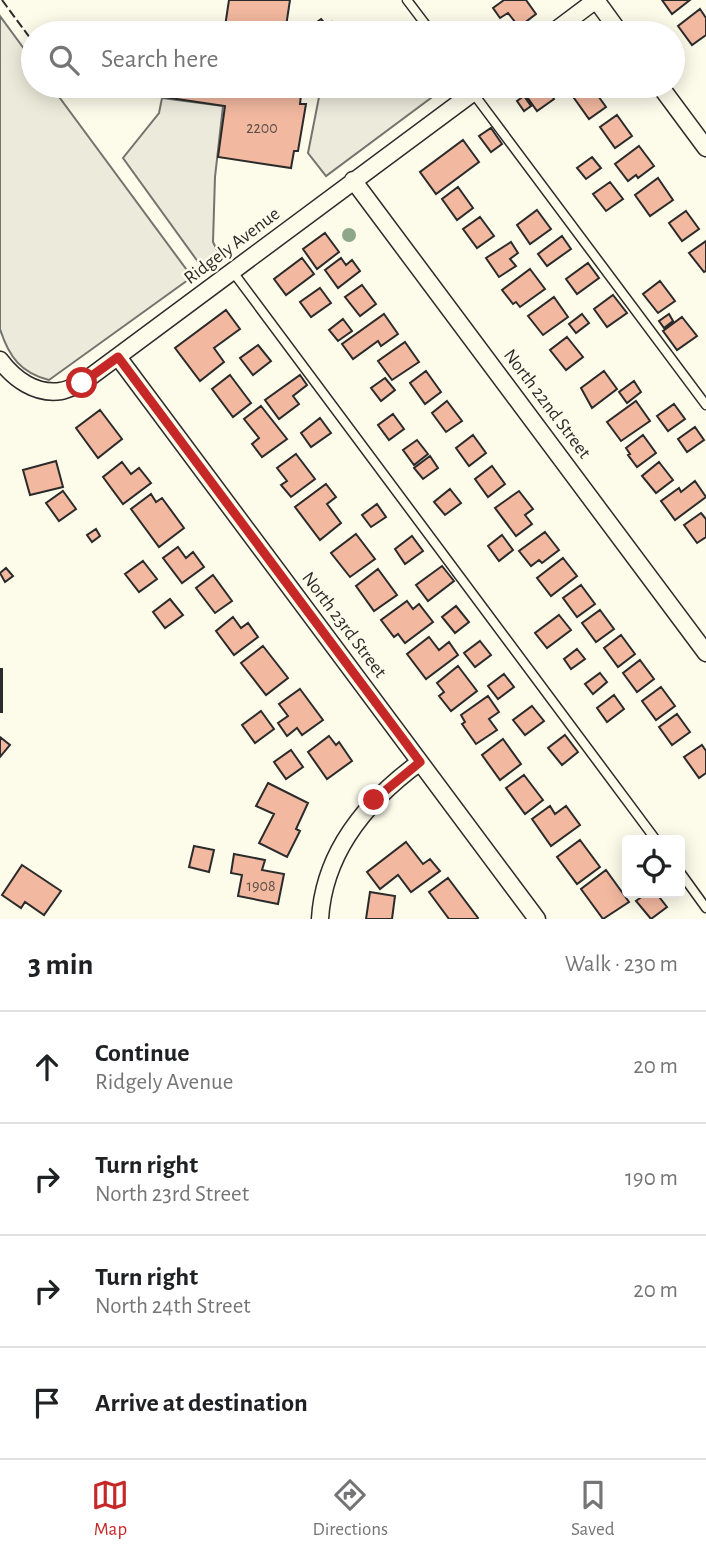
<!DOCTYPE html>
<html lang="en">
<head>
<meta charset="utf-8">
<style>
	body { margin:0; font-family:"Alegreya Sans",sans-serif; background:#f2f2f2; color:#202124 }
	.controls { position:absolute; right:21px; bottom:21px; display:grid; overflow:hidden; border-radius:7px; box-shadow:0 4px 18px #0003 }
	.controls button { width:63px; height:63px; display:grid; place-items:center; padding:0; border:0; border-bottom:2px solid #e0e0e0; background:#fff; color:#202124; font:35px sans-serif }
	.stop { position:absolute; width:21px; height:21px; margin:-16px; border:5px solid #c62828; border-radius:50%; background:#fff }
	.stop.end { background:#c62828; border-color:#fff; box-shadow:0 2px 7px #0008 }
	.list { margin:0; padding:0; list-style:none }
	h2 { display:flex; justify-content:space-between; align-items:center; height:91px; margin:0; padding:0 28px; font-size:30px }
	h2 small { font-size:23px; font-weight:400; color:#757577 }
	.list li { display:grid; grid-template-columns:46px 1fr auto; gap:21px; align-items:center; box-sizing:border-box; height:112px; padding:0 28px; border-top:2px solid #e0e0e0 }
	.list b { display:block; font-size:26px; white-space:nowrap }
	.list p { margin:0; font-size:23px; white-space:nowrap; color:#757577 }
	.list em { font-size:23px; font-style:normal; color:#757577 }
	.icon { flex:none; width:38px; height:38px; fill:none; stroke:currentColor; stroke-width:2; stroke-linecap:round; stroke-linejoin:round }
	.map { position:relative; flex:none; width:706px; height:919px; overflow:hidden }
	.search { position:absolute; background:#fff; box-shadow:0 4px 18px #0003; left:21px; right:21px; top:21px; height:77px; display:flex; align-items:center; gap:18px; box-sizing:border-box; padding:0 24px; border-radius:38px; color:#757577; font-size:26px }
	.sheet { height:539px; background:#fff }
	nav { display:flex; justify-content:space-around; align-items:center; box-sizing:border-box; height:98px; border-top:2px solid #e0e0e0; background:#fff; font-size:19px; color:#757577 }
	nav a { display:grid; justify-items:center; gap:4px }
	nav .on { color:#c62828 }
	.map>svg:first-child { display:block }
	.green { fill:#ecebdb; stroke:#74746e; stroke-width:2 }
	.parking { fill:#eceadb; stroke:#74746e; stroke-width:2 }
	.building { fill:#f2b8a0; stroke:#2b2b2b; stroke-width:2 }
	.lines { fill:none; stroke-linecap:round; stroke-linejoin:round }
	.service-casing { stroke:#2b2b2b; stroke-width:11 }
	.minor-casing { stroke:#2b2b2b; stroke-width:19 }
	.service { stroke:#fdfbea; stroke-width:8 }
	.minor { stroke:#fdfbea; stroke-width:16 }
	.fence { stroke:#2b2b2b; stroke-width:2; stroke-dasharray:9 3.5; stroke-linecap:butt }
	.tree { fill:#8ea78a }
	.route { stroke:#c62828; stroke-width:9 }
	.labels { text-anchor:middle; dominant-baseline:central; stroke-width:5; stroke-linejoin:round; paint-order:stroke }
	.number-label { font-size:16px; fill:#5d4e48 }
	.street-label { font-size:19px; fill:#2b2b2b; stroke:#fdfbea }
</style>
</head>
<body>
<div class="map">
<svg width="706" height="919" viewBox="0 0 706 919">
	<rect width="100%" height="100%" fill="#fdfbea"/>
	<path class="green" d="M0 16 33 61V86H51L192 277 49 380C21 373 9 357 0 329Z"/>
	<path class="parking" d="M334 86H447L326 176 308 153 319 97Z
		M162 98 223 106 215 177 213 242 219 254 201 266 123 158 159 113Z"/>
	<path class="building" d="M229 0H290L285 33H224Z
		M504 0H526L536 14 519 27 508 13 500 18 493 8Z
		M662 0H690L672 14Z
		M700 9 706 18V35L692 45 678 26Z
		M321 19 327 26 332 22 340 33H302Z
		M479 24 485 33H466Z
		M89 86H302L300 104H306L298 151H294L291 168 218 157 225 106Z
		M536 86H544L554 99 537 111 525 94Z
		M591 86 606 107 589 119 574 98Z
		M524 96 531 106 524 111 517 101Z
		M617 115 632 136 615 148 600 127Z
		M491 128 502 144 491 152 479 136Z
		M463 140 479 162 436 194 420 172Z
		M639 146 654 166 638 178 636 175 628 181 615 164Z
		M592 157 601 168 586 179 577 168Z
		M658 178 673 200 650 216 635 195Z
		M610 182 623 199 606 211 593 194Z
		M458 187 473 208 457 220 442 199Z
		M537 210 551 229 530 244 517 225Z
		M686 211 699 229 682 241 669 223Z
		M480 217 494 236 477 248 463 229Z
		M325 233 339 252 317 269 303 249Z
		M562 236 571 249 547 266 538 254Z
		M706 241V271L704 272 689 253Z
		M511 242 518 253 510 259 516 266 499 277 486 258Z
		M302 258 314 274 286 295 274 279Z
		M341 258 346 265 352 260 360 271 338 288 325 270Z
		M588 263 599 278 577 294 566 279Z
		M530 269 545 289 520 307 516 302 513 304 502 290Z
		M660 281 675 301 658 313 643 294Z
		M362 285 376 304 360 316 345 297Z
		M320 288 331 303 311 317 300 302Z
		M613 295 627 313 607 327 594 309Z
		M554 297 568 317 543 335 528 316Z
		M226 310 240 329 214 348 224 362 200 381 175 348Z
		M384 314 398 334 381 346 378 341 353 359 342 344Z
		M582 314 589 323 576 333 569 324Z
		M669 314 673 321 664 328 659 321Z
		M682 317 697 336 677 350 663 331Z
		M343 319 352 331 338 341 329 330Z
		M567 337 583 357 566 370 550 350Z
		M405 342 419 362 392 380 378 361Z
		M258 345 271 361 253 375 240 358Z
		M426 371 441 392 425 404 410 383Z
		M604 371 617 389 592 408 581 388Z
		M230 375 251 403 233 417 212 389Z
		M300 375 307 385 293 396 299 404 279 419 265 400Z
		M385 378 395 390 381 401 371 388Z
		M634 381 641 392 627 403 619 392Z
		M447 401 462 421 446 432 432 413Z
		M636 401 650 421 621 441 607 422Z
		M674 404 685 419 668 431 657 416Z
		M261 406 287 439 262 457 252 444 259 438 244 419Z
		M100 410 122 439 98 458 76 428Z
		M393 414 404 429 389 440 378 425Z
		M320 418 331 433 311 447 301 433Z
		M695 427 704 440 687 452 678 439Z
		M473 435 486 453 469 466 456 448Z
		M643 435 656 453 637 467 628 455 630 454 626 448Z
		M417 440 428 454 414 465 403 450Z
		M296 454 315 479 291 497 281 485 287 481 277 468Z
		M430 456 438 468 423 479 414 468Z
		M56 461 63 487 30 495 23 470Z
		M122 462 131 474 139 468 151 483 123 504 103 477Z
		M659 462 673 480 656 493 642 476Z
		M492 466 505 484 488 497 475 479Z
		M695 481 706 497 675 520 661 501 679 488 681 492Z
		M326 484 336 497 327 504 341 523 320 540 295 507Z
		M450 489 461 503 445 515 434 502Z
		M63 491 76 509 59 521 46 503Z
		M519 491 533 509 525 515 532 524 516 536 495 508Z
		M151 494 156 502 162 498 184 528 159 547 131 509Z
		M377 504 386 517 371 527 362 515Z
		M701 513 706 519V537L697 543 684 525Z
		M96 529 100 536 92 542 87 535Z
		M545 532 559 550 542 563 539 560 531 566 519 551Z
		M356 534 375 559 350 577 331 553Z
		M502 535 513 550 499 561 488 546Z
		M412 536 423 551 405 564 395 549Z
		M178 547 186 558 193 552 204 567 182 583 163 558Z
		M563 558 577 576 551 596 537 578Z
		M143 561 157 579 139 592 125 574Z
		M442 566 454 581 428 601 416 585Z
		M6 568 13 576 5 582 0 573Z
		M378 569 397 595 374 611 356 586Z
		M213 575 232 601 215 613 196 588Z
		M581 585 595 604 577 617 563 598Z
		M170 599 183 615 165 628 153 612Z
		M407 601 413 609 419 604 433 622 405 643 398 634 394 637 381 620Z
		M456 606 469 622 455 633 442 617Z
		M600 610 614 629 596 642 582 623Z
		M559 615 571 630 547 648 535 633Z
		M233 617 241 628 248 623 258 637 234 655 216 631Z
		M621 635 635 654 618 667 604 648Z
		M429 637 439 650 449 642 458 655 426 679 407 654Z
		M480 641 491 655 475 667 464 653Z
		M263 646 288 678 266 695 241 663Z
		M577 649 585 659 571 669 564 659Z
		M640 660 654 679 637 692 623 673Z
		M458 666 477 691 451 711 439 696 444 692 437 683Z
		M0 669H2V712H0Z
		M600 673 607 682 593 694 585 684Z
		M504 674 514 687 498 699 488 686Z
		M661 687 675 706 656 720 642 701Z
		M300 689 323 720 302 735 297 728 287 736 278 723 288 716 279 704Z
		M614 695 624 709 607 722 597 708Z
		M488 696 499 712 489 719 497 730 476 744 462 724 465 722 461 715Z
		M532 706 544 721 525 735 513 720Z
		M261 711 274 729 255 743 242 725Z
		M677 714 690 732 672 745 659 727Z
		M565 735 578 752 562 765 548 748Z
		M329 736 336 745 339 742 352 761 327 779 308 752Z
		M0 737 10 745 0 757Z
		M503 739 521 764 500 780 482 755Z
		M702 745 706 751V773L699 778 684 757Z
		M291 750 303 767 286 779 274 762Z
		M524 775 543 800 525 814 506 788Z
		M268 783 308 803 296 829 300 831 287 857 259 843 274 814 256 806Z
		M550 806 555 814 566 806 580 825 551 846 532 819Z
		M580 840 600 867 577 884 557 857Z
		M406 842 423 864 430 859 440 871 411 892 398 875 380 889 367 872Z
		M194 846 214 850 209 872 189 867Z
		M234 854 265 860 262 870 284 874 278 904 238 896 242 875 231 873Z
		M22 865 61 891 44 915 25 902 21 908 2 895Z
		M606 870 629 902 603 919 581 889Z
		M448 878 478 918 477 919H449L429 892Z
		M370 892 395 896 392 919H366Z
		M647 893H656L667 907 651 919 636 901Z"/>
	<g class="lines">
		<g class="service-casing">
			<path id="service" d="M407 0 432 33
				M473 93 706 405
				M233 272 656 840
				M680 872 706 908"/>
		</g>
		<g class="minor-casing">
			<path id="minor" d="M596 0 620 33
				M552 33 596 0
				M660 86 706 148
				M353 180 706 653
				M118 357 537 919
				M0 360C14 379 36 395 61 391 68 390 76 385 82 383L482 86
				M320 919C324 851 368 800 420 762"/>
		</g>
		<use href="#service" class="service"/>
		<use href="#minor" class="minor"/>
		<path class="fence" d="M2 0 33 42
			M65 86 67 87"/>
	</g>
	<circle class="tree" cx="349" cy="235" r="7"/>
	<g class="lines">
		<path class="route" d="M82 383 118 357 420 762 374 800"/>
	</g>
	<g class="labels">
		<g class="number-label">
			<text x="262" y="128">2200</text>
			<text x="261" y="886">1908</text>
		</g>
		<g class="street-label">
			<text transform="translate(232 246) rotate(-37)">Ridgely Avenue</text>
			<text transform="translate(547 404) rotate(53)">North 22nd Street</text>
			<text transform="translate(344 625) rotate(53)">North 23rd Street</text>
		</g>
	</g>
</svg>
<div class="controls">
<button><svg class="icon" aria-label="locate" viewBox="0 0 24 24"><circle cx="12" cy="12" r="6"/><path d="M12 2v4M12 18v4M2 12h4M18 12h4"/></svg></button>
</div>
<div class="stop" style="left:82px;top:383px"></div>
<div class="stop end" style="left:374px;top:800px"></div>
<div class="search"><svg class="icon" aria-label="search" viewBox="0 0 24 24"><circle cx="10" cy="10" r="6"/><path d="M15 15l6 6"/></svg>Search here</div>
</div>
<section class="sheet">
<h2>3 min<small>Walk · 230 m</small></h2>
<ul class="list">
<li><svg class="icon" aria-label="ahead" viewBox="0 0 24 24"><path d="M12 20V5M6 11l6-6 6 6"/></svg><div><b>Continue</b><p>Ridgely Avenue</p></div><em>20 m</em></li>
<li><svg class="icon" aria-label="right" viewBox="0 0 24 24"><path d="M7 20v-9h11M14 6l5 5-5 5"/></svg><div><b>Turn right</b><p>North 23rd Street</p></div><em>190 m</em></li>
<li><svg class="icon" aria-label="right" viewBox="0 0 24 24"><path d="M7 20v-9h11M14 6l5 5-5 5"/></svg><div><b>Turn right</b><p>North 24th Street</p></div><em>20 m</em></li>
<li><svg class="icon" aria-label="arrive" viewBox="0 0 24 24"><path d="M6 21V4h12l-3 4 3 4H6"/></svg><div><b>Arrive at destination</b></div></li>
</ul>
</section>
<nav>
<a class="on"><svg class="icon" aria-label="map" viewBox="0 0 24 24"><path d="M3 6l6-2 6 2 6-2v14l-6 2-6-2-6 2zM9 4v14M15 6v14"/></svg>Map</a>
<a><svg class="icon" aria-label="directions" viewBox="0 0 24 24"><path d="M12 3l9 9-9 9-9-9zM9 14v-3h6M13 9l2 2-2 2"/></svg>Directions</a>
<a><svg class="icon" aria-label="saved" viewBox="0 0 24 24"><path d="M7 4h10v16l-5-4-5 4z"/></svg>Saved</a>
</nav>
</body>
</html>
